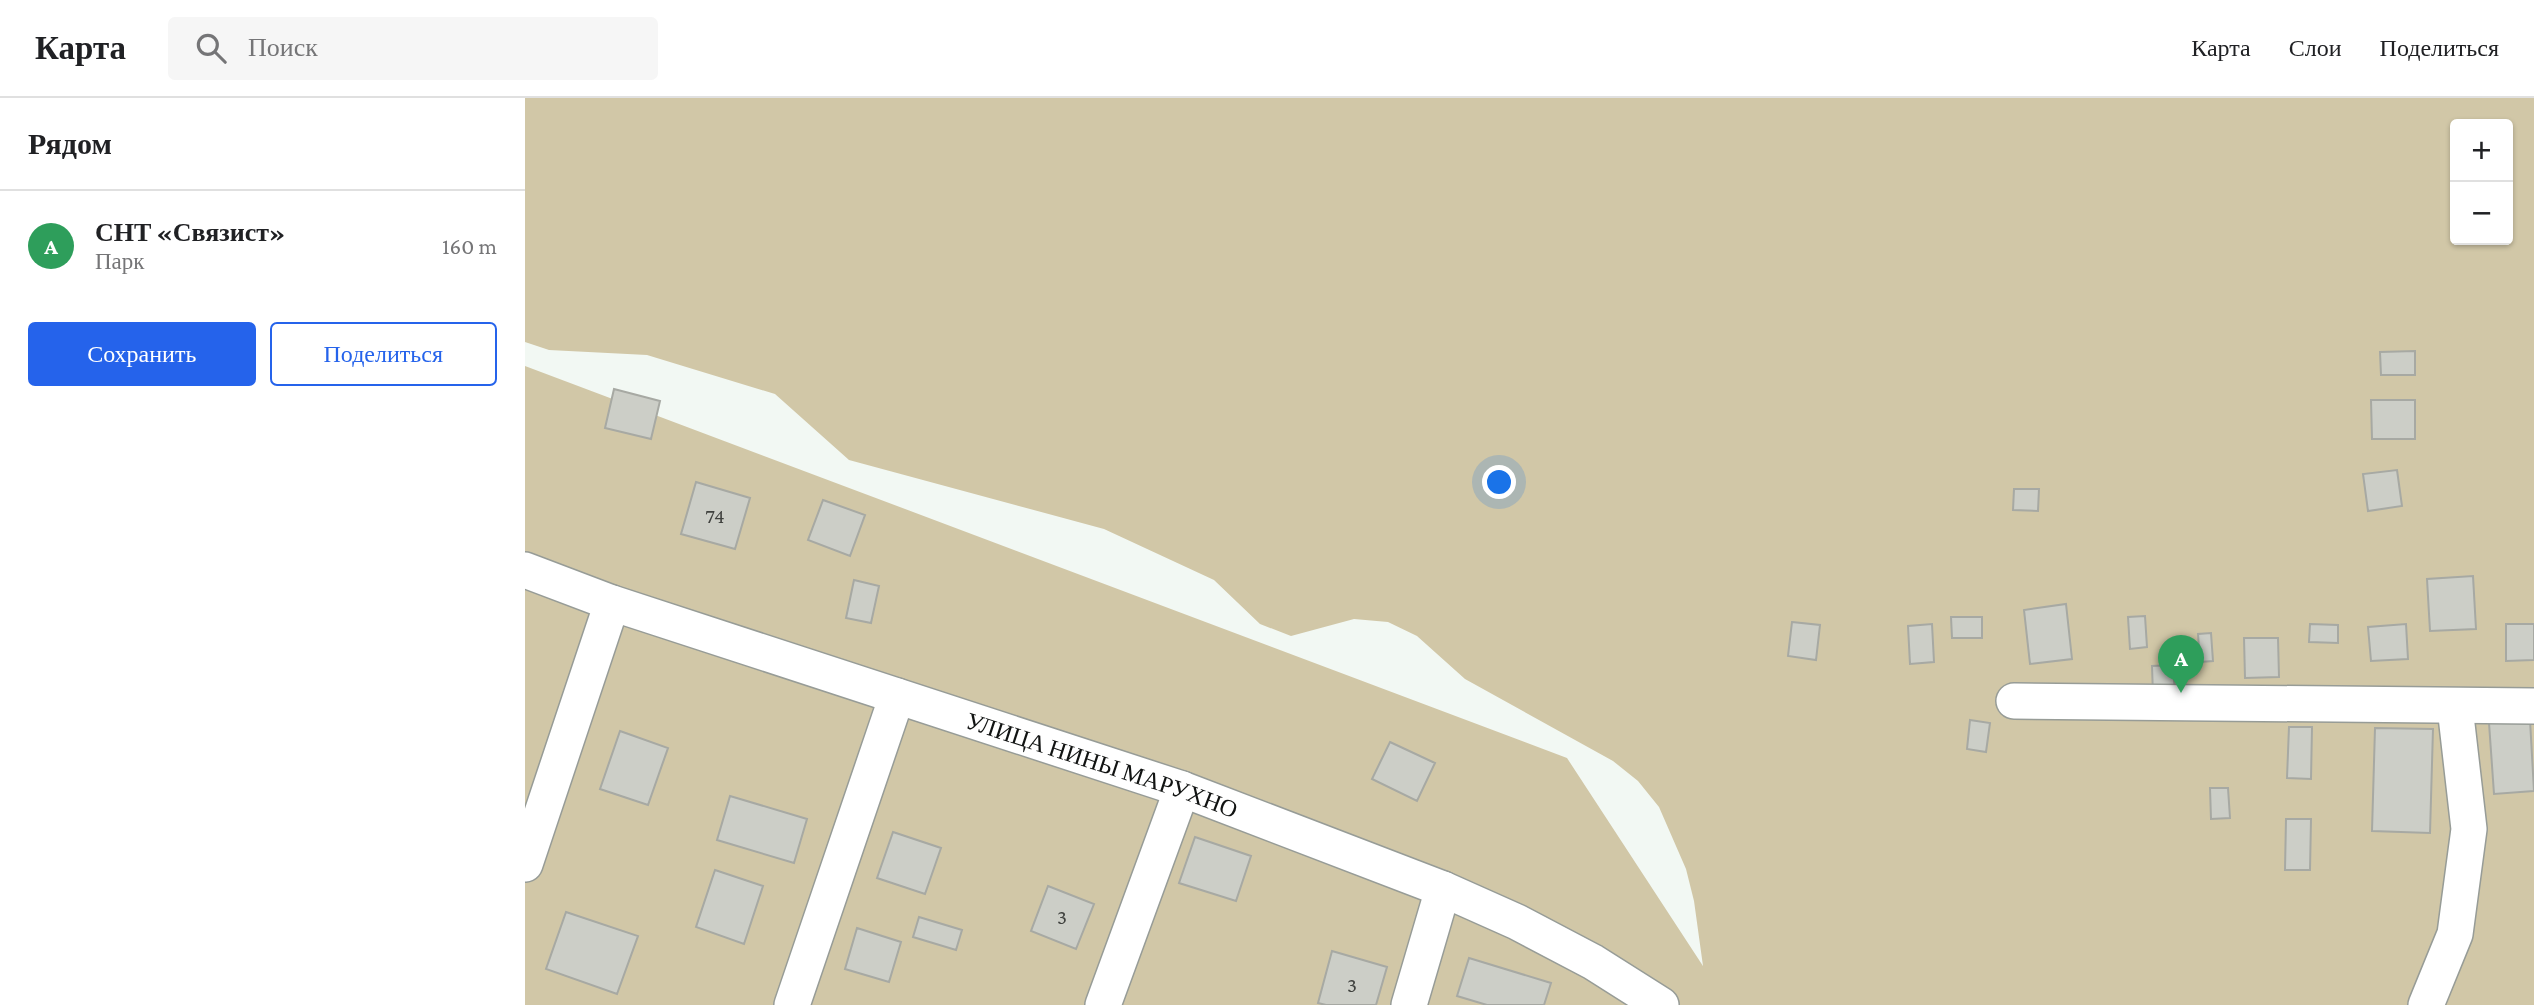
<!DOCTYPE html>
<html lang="ru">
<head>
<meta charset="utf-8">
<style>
	body { margin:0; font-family:"Crimson Pro",serif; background:#f6f6f6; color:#202124 }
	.controls { position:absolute; right:21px; top:21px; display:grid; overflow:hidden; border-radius:7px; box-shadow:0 2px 5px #0004 }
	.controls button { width:63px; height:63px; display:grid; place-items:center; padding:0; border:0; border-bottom:2px solid #e0e0e0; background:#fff; color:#202124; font:35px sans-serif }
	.you { position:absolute; left:975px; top:385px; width:24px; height:24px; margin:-18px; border:5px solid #fff; border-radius:50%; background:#1a73e8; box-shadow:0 0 0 10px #1a73e833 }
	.badge { display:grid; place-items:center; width:46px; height:46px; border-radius:50%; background:#2563eb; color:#fff; font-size:23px; font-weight:700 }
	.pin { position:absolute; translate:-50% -58px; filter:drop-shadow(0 2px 4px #0008) }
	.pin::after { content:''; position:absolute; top:37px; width:24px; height:21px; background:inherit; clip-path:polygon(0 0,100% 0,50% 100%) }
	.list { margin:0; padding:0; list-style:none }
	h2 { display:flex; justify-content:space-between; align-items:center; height:91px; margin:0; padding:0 28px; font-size:30px }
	h2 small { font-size:23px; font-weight:400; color:#757577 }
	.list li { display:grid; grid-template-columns:46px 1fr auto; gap:21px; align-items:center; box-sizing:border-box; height:112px; padding:0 28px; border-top:2px solid #e0e0e0 }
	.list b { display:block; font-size:26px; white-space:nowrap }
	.list p { margin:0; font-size:23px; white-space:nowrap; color:#757577 }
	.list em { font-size:23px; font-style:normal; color:#757577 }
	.actions { display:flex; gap:14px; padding:21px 28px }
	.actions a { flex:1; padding:16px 0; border:2px solid #2563eb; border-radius:7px; text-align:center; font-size:24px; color:#2563eb }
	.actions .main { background:#2563eb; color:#fff }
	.icon { flex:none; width:38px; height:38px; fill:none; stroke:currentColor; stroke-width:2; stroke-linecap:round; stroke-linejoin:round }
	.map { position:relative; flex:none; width:2009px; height:907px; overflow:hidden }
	header { display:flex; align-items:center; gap:42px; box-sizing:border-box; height:98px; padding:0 35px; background:#fff; border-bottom:2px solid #e0e0e0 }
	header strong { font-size:33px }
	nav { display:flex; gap:38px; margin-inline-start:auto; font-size:24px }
	.search { width:490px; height:63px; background:#f6f6f6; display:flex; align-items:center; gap:18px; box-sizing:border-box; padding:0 24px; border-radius:7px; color:#757577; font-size:26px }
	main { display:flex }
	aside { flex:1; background:#fff }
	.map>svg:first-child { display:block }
	.green { fill:#d1c7a7; fill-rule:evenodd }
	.building { fill:#cccec7; stroke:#a7a9a3; stroke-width:2 }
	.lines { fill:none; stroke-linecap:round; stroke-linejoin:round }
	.minor-casing { stroke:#979c97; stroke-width:38 }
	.minor { stroke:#fff; stroke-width:35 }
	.labels { text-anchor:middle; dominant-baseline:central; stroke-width:6; stroke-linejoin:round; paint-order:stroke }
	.number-label { font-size:21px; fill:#40423f }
	.street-label { font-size:24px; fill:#111312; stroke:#f2f8f3 }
</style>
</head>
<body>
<header>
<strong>Карта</strong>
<div class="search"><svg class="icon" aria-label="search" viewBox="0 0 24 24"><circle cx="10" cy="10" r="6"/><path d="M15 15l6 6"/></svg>Поиск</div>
<nav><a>Карта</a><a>Слои</a><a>Поделиться</a></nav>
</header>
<main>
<aside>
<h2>Рядом<small></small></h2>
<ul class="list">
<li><span class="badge" style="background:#2e9e5b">A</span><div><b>СНТ «Связист»</b><p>Парк</p></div><em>160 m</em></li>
</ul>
<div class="actions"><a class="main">Сохранить</a><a>Поделиться</a></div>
</aside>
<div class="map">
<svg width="2009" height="907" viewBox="0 0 2009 907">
	<rect width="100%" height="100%" fill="#f2f8f3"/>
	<path class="green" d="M0 0H2009V907H0V268L1042 660 1178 868 1169 803 1161 771 1134 709 1113 683 1088 663 940 581 892 538 863 524 829 521 766 538 735 526 689 482 579 431 324 362 250 296 122 257 24 252 0 244ZM1930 26H1983V142H1930Z"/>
	<path class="building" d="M1890 253V277H1856L1855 254Z
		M89 291 135 303 126 341 80 330Z
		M1846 302H1890V341H1847Z
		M1872 372 1877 408 1843 413 1838 376Z
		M171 384 225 400 210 451 156 436Z
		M1489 391H1514L1513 413 1488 412Z
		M298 402 340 417 325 458 283 442Z
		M1948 478 1951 531 1905 533 1902 481Z
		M329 482 354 488 346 525 321 520Z
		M1541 506 1547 561 1505 566 1499 512Z
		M1620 518 1622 549 1605 551 1603 519Z
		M1426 519H1457V540H1427Z
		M1267 524 1295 527 1291 562 1263 558Z
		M1407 526 1409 564 1385 566 1383 528Z
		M1785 526 1813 527V545L1784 544Z
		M1881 526 1883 561 1846 563 1843 529Z
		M1981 526H2009V562L1981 563Z
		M1686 535 1688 563 1675 564 1673 536Z
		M1719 540H1753L1754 579 1720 580Z
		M1648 567 1650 596 1628 597 1627 568Z
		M1445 622 1465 625 1461 654 1442 651Z
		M2005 622 2009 693 1969 696 1964 625Z
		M1764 629H1787L1786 681 1762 680Z
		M1850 630 1908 631 1905 735 1847 733Z
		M95 633 143 650 123 707 75 691Z
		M865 644 910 665 892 703 847 681Z
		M1685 690H1703L1705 720 1686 721Z
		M205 698 282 721 269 765 192 742Z
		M1761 721H1786L1785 772H1760Z
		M368 734 416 750 400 796 352 780Z
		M670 739 726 758 711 803 654 785Z
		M190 772 238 788 219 846 171 829Z
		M523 788 569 806 551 851 506 833Z
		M41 814 113 838 92 896 21 871Z
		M394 819 437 832 431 852 388 839Z
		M332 830 376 844 364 884 320 871Z
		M807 853 862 869 851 907H801L793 905Z
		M944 860 1026 885 1019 907H962L932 898Z"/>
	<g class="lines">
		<g class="minor-casing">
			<g id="minor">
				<path id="s1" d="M0 472 87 505 657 691 918 791 992 824 1068 864 1136 907"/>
				<path d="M1489 603 2009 608"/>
				<path d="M0 766 87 505"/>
				<path d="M267 907 372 598"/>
				<path d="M578 907 657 691"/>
				<path d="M884 907 918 791"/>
				<path d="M1901 907 1930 836 1944 731 1930 609"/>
			</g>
		</g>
		<use href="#minor" class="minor"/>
	</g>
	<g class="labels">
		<g class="number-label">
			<text x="190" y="418">74</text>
			<text x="537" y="819">3</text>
			<text x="827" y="887">3</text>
		</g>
		<g class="street-label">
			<text stroke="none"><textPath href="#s1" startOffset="609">УЛИЦА НИНЫ МАРУХНО</textPath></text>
		</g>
	</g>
</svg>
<div class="controls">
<button>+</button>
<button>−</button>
</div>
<div class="you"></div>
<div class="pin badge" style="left:1656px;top:595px;background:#2e9e5b">A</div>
</div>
</main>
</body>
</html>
